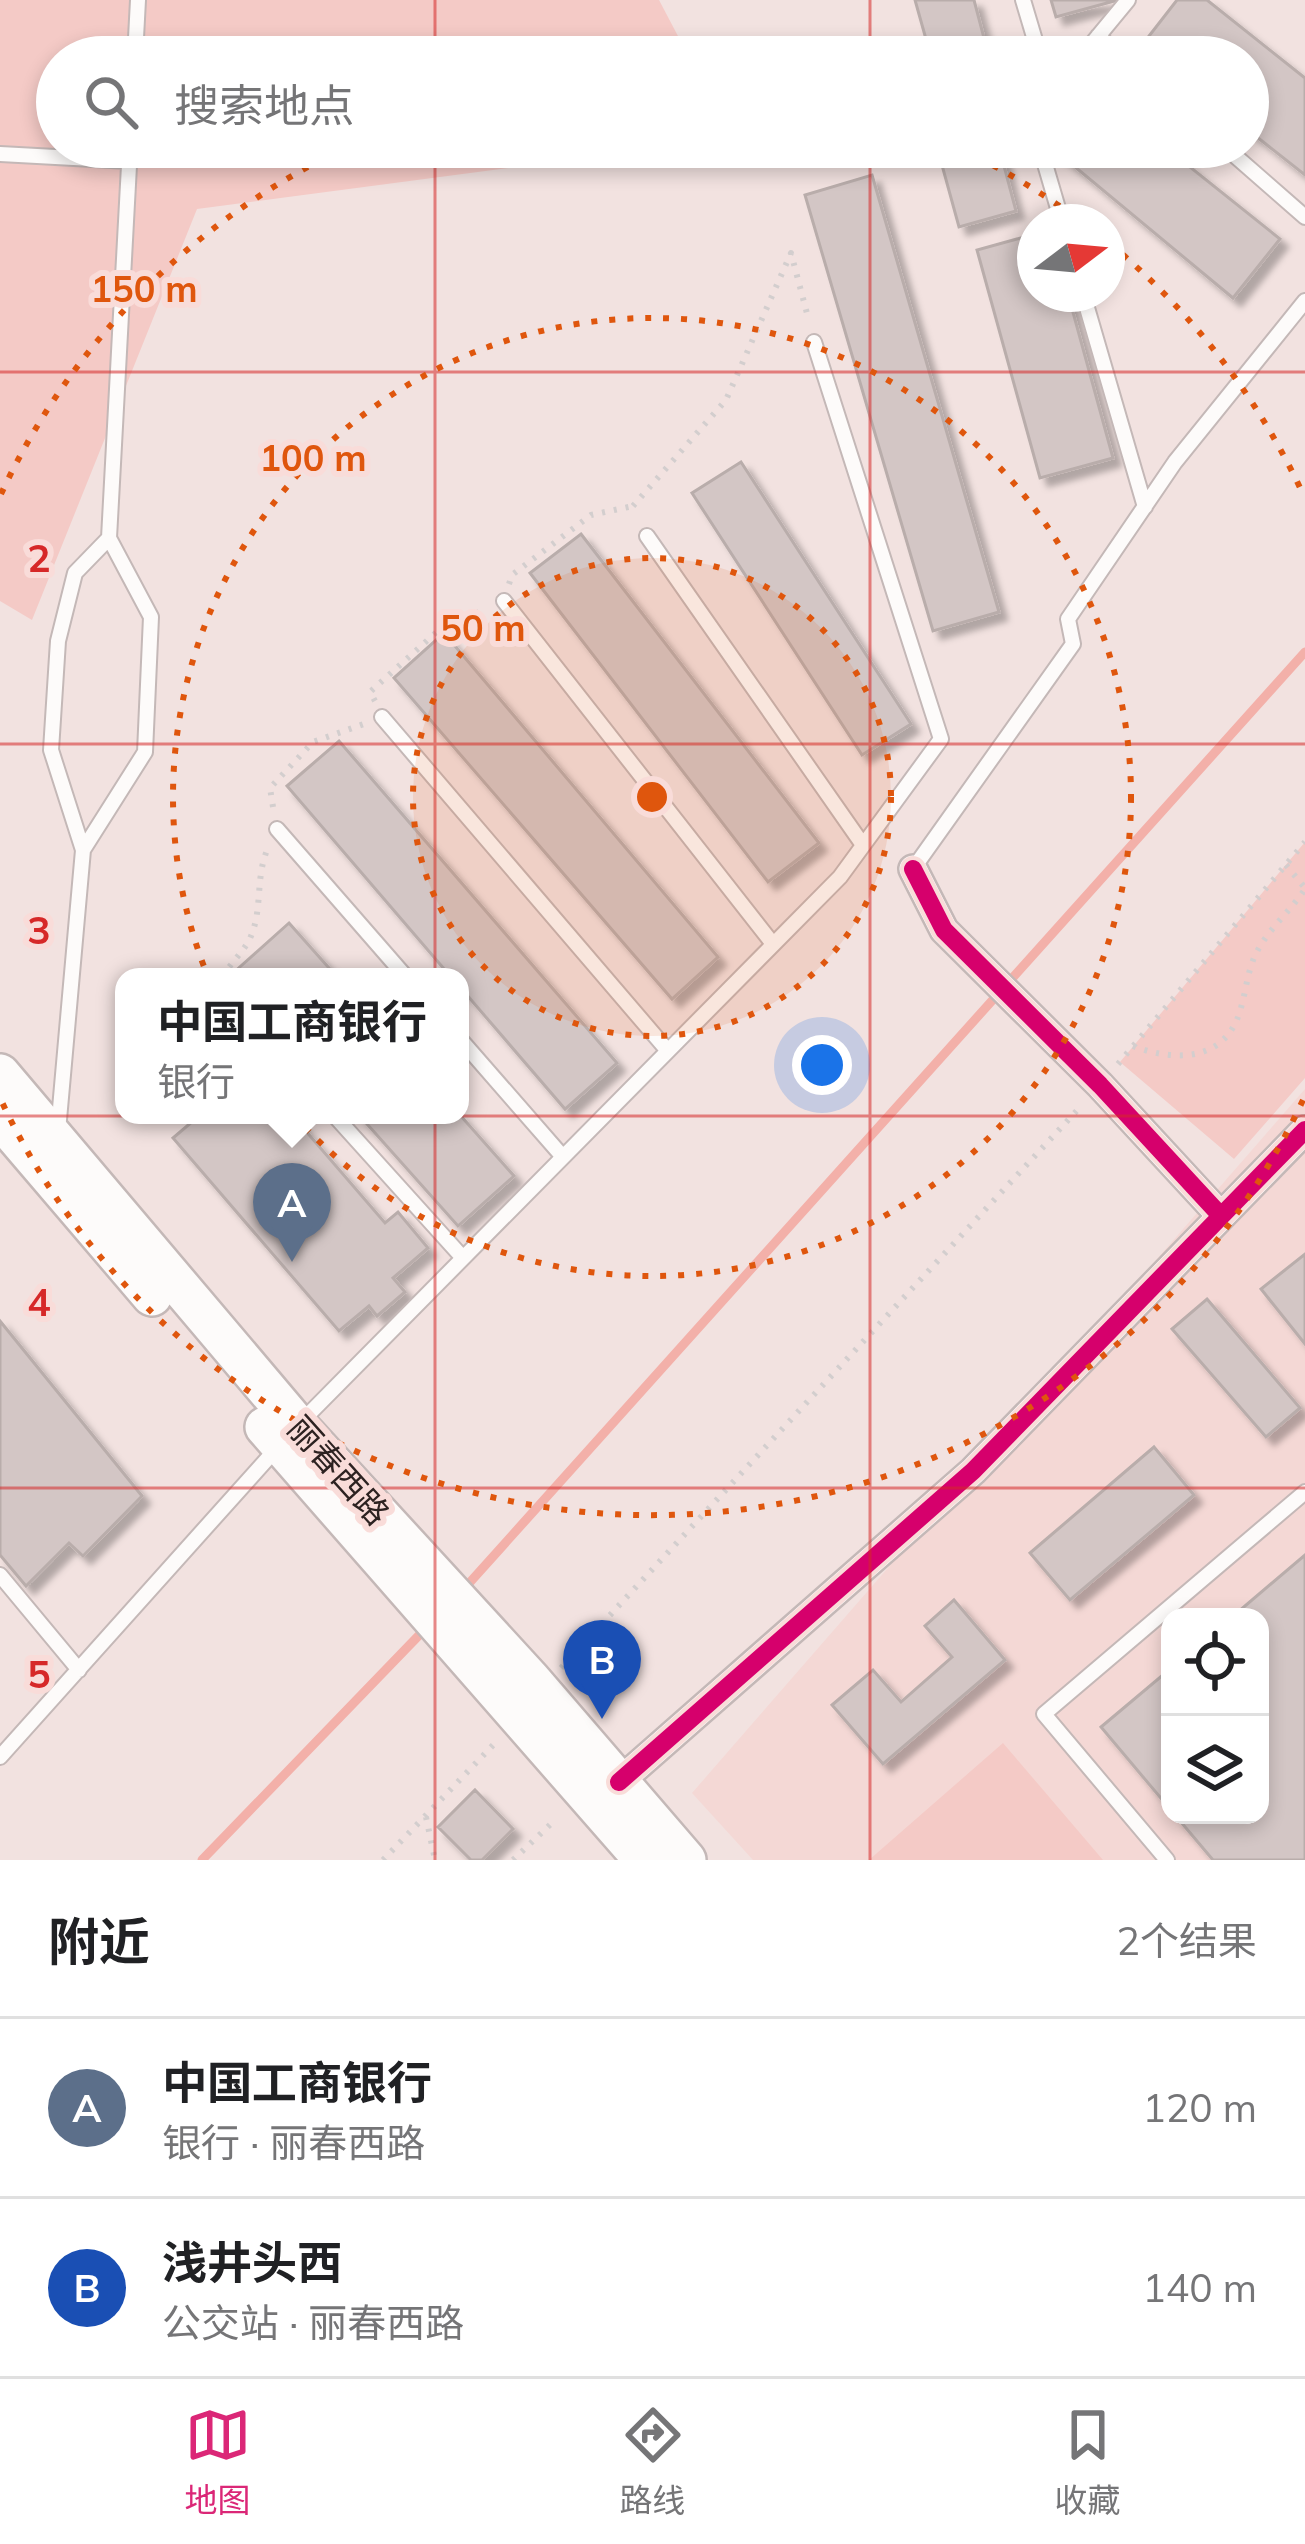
<!DOCTYPE html>
<html lang="zh">
<head>
<meta charset="utf-8">
<style>
	body { margin:0; font-family:Mulish,"Noto Sans SC",sans-serif; background:#f2f2f2; color:#202124 }
	.controls { position:absolute; right:36px; bottom:36px; display:grid; overflow:hidden; border-radius:24px; box-shadow:0 6px 18px #0003 }
	.controls button { width:108px; height:108px; display:grid; place-items:center; padding:0; border:0; border-bottom:3px solid #e0e0e0; background:#fff; color:#202124; font:60px sans-serif }
	.compass { position:absolute; left:1017px; top:204px; width:108px; height:108px; border-radius:50%; background:#fff; box-shadow:0 6px 18px #0003; rotate:74deg }
	.you { position:absolute; left:822px; top:1065px; width:42px; height:42px; margin:-30px; border:9px solid #fff; border-radius:50%; background:#1a73e8; box-shadow:0 0 0 18px #1a73e833 }
	.badge { display:grid; place-items:center; width:78px; height:78px; border-radius:50%; background:#db2777; color:#fff; font-size:39px; font-weight:700 }
	.pin { position:absolute; translate:-50% -99px; filter:drop-shadow(0 3px 6px #0008) }
	.pin::after { content:''; position:absolute; top:63px; width:42px; height:36px; background:inherit; clip-path:polygon(0 0,100% 0,50% 100%) }
	.popup { position:absolute; left:115px; top:968px; width:354px; height:156px; box-sizing:border-box; display:grid; place-content:center; border-radius:24px; background:#fff; filter:drop-shadow(0 3px 9px #0005); font-size:39px; white-space:nowrap; color:#757577 }
	.popup b { font-size:45px; color:#202124 }
	.popup::after { content:''; position:absolute; left:50%; top:100%; margin-left:-24px; border:24px solid transparent; border-top-color:#fff }
	.list { margin:0; padding:0; list-style:none }
	h2 { display:flex; justify-content:space-between; align-items:center; height:156px; margin:0; padding:0 48px; font-size:51px }
	h2 small { font-size:39px; font-weight:400; color:#757577 }
	.list li { display:grid; grid-template-columns:78px 1fr auto; gap:36px; align-items:center; box-sizing:border-box; height:180px; padding:0 48px; border-top:3px solid #e0e0e0 }
	.list b { display:block; font-size:45px; white-space:nowrap }
	.list p { margin:0; font-size:39px; white-space:nowrap; color:#757577 }
	.list em { font-size:39px; font-style:normal; color:#757577 }
	.icon { flex:none; width:66px; height:66px; fill:none; stroke:currentColor; stroke-width:2; stroke-linecap:round; stroke-linejoin:round }
	.map { position:relative; flex:none; width:1305px; height:1860px; overflow:hidden }
	.search { position:absolute; background:#fff; box-shadow:0 6px 18px #0003; left:36px; right:36px; top:36px; height:132px; display:flex; align-items:center; gap:30px; box-sizing:border-box; padding:0 42px; border-radius:66px; color:#757577; font-size:45px }
	.sheet { height:516px; background:#fff }
	nav { display:flex; justify-content:space-around; align-items:center; box-sizing:border-box; height:168px; border-top:3px solid #e0e0e0; background:#fff; font-size:33px; color:#757577 }
	nav a { display:grid; justify-items:center; gap:6px }
	nav .on { color:#db2777 }
	.map>svg:first-child { display:block }
	.built { fill:#f4d8d5; fill-rule:evenodd }
	.green { fill:#f4cac6 }
	.lines { fill:none; stroke-linecap:round; stroke-linejoin:round }
	.stream { stroke:#f3b0a9; stroke-width:9 }
	.building { fill:#d3c6c5; stroke:#b9adab; stroke-width:3; filter:url(#shadow) }
	.lane-casing { stroke:#c4b8b7; stroke-width:18 }
	.street-casing { stroke:#c4b8b7; stroke-width:32 }
	.secondary-casing { stroke:#c4b8b7; stroke-width:44 }
	.path { stroke:#d3cece; stroke-width:6; stroke-dasharray:3 9; stroke-linecap:butt }
	.lane { stroke:#fdfbfa; stroke-width:14 }
	.street { stroke:#fdfbfa; stroke-width:27 }
	.secondary { stroke:#fdfbfa; stroke-width:39 }
	.cycleway-casing { stroke:#f9dcd9; stroke-width:26 }
	.cycleway { stroke:#d6006c; stroke-width:18 }
	.grid { fill:none; stroke:#d62828; stroke-width:3; stroke-opacity:0.55 }
	.ring { fill:none; stroke:#df560d; stroke-width:6; stroke-dasharray:6 12 }
	.labels { text-anchor:middle; dominant-baseline:central; stroke-width:12; stroke-linejoin:round; paint-order:stroke }
	.street-label { font-size:33px; fill:#2d2221; stroke:#f9dcd9 }
	.grid-label { font-size:39px; text-anchor:middle; font-weight:bold; fill:#d62828; stroke:#f9dcd9; stroke-width:12; stroke-linejoin:round; paint-order:stroke }
	.centre { fill:#df560d; stroke:#f9dcd9; stroke-width:6 }
	.ring-label { font-size:36px; text-anchor:middle; font-weight:bold; fill:#df560d; stroke:#f9dcd9; stroke-width:12; stroke-linejoin:round; paint-order:stroke }
</style>
</head>
<body>
<div class="map">
<svg width="1305" height="1860" viewBox="0 0 1305 1860">
	<defs>
		<filter id="shadow"><feDropShadow dx="8" dy="8" stdDeviation="3" flood-color="#0004"/></filter>
	</defs>
	<rect width="100%" height="100%" fill="#f2e2e0"/>
	<path class="built" d="M1305 1089V1860H753L692 1793ZM1170 1617H1260V1815H1170Z"/>
	<path class="green" d="M0 0H659L689 57H57V147H585L562 161 197 209 32 620 0 601Z
		M1305 842V1078L1234 1159 1120 1062Z
		M1003 1743 1103 1860H869Z"/>
	<g class="lines">
		<path class="stream" d="M463 1590 1305 652
			M202 1860 426 1628"/>
	</g>
	<path class="building" d="M915 0H974L989 57H931Z
		M1051 0H1118L1056 17Z
		M1177 0H1207L1305 78V175L1248 130V57H1157L1142 45Z
		M937 147H999L1016 211 959 227Z
		M1051 147H1165L1280 239 1233 298Z
		M872 175 999 612 933 631 805 195Z
		M1035 234V294H1068L1113 458 1040 478 977 250Z
		M741 462 911 724 862 755 692 493Z
		M581 534 819 843 768 882 530 573Z
		M444 633 718 957 672 999 394 678Z
		M339 741 617 1063 565 1109 460 987V977H451L287 786Z
		M289 923 337 977H235L232 974Z
		M200 1115H292L385 1223 398 1212 428 1248 393 1278 405 1292 377 1316 369 1306 339 1331 173 1138Z
		M359 1115H460L514 1176 458 1226Z
		M1305 1254V1344L1261 1289Z
		M1207 1299 1300 1408 1266 1437 1172 1329Z
		M0 1321 142 1496 83 1556 69 1543 26 1586 0 1555Z
		M1154 1447 1194 1495 1070 1600 1030 1553Z
		M1305 1555V1860H1213L1175 1815H1260V1617H1232Z
		M954 1600 1005 1660 883 1764 832 1705 873 1670 901 1702 952 1657 925 1626Z
		M1170 1669V1809L1101 1727Z
		M475 1790 513 1829 482 1860H471L438 1827Z"/>
	<g class="lines">
		<g class="lane-casing">
			<path id="lane" d="M1023 0 1040 57
				M1098 36 1122 57
				M135 57 138 0
				M1081 57 1128 0
				M1040 147 1062 222
				M1225 147 1305 217
				M0 154 129 161
				M1083 294 1145 507
				M647 536 863 845
				M109 538 130 147
				M504 601 773 944
				M382 717 668 1051
				M277 829 406 977
				M913 869 1073 644 1068 619 1175 462 1305 301
				M460 1039 563 1157
				M334 1115 463 1258
				M58 1131 83 850 51 750 58 641 75 573 109 538 151 617 145 752 83 850
				M300 1423 840 877 941 739 814 342
				M0 1575 79 1670
				M0 1757 277 1448
				M1167 1860 1044 1714 1305 1492"/>
		</g>
		<g class="street-casing">
			<path id="street" d="M913 869 944 930 1100 1085 1221 1216
				M619 1782 973 1471 1305 1130"/>
		</g>
		<g class="secondary-casing">
			<path id="secondary" d="M0 1074 297 1425 531 1680 686 1860
				M0 1118 152 1296
				M265 1427 644 1860"/>
		</g>
		<path class="path" d="M633 506 726 400 791 253 809 321
			M509 584 512 575 591 515 633 506
			M375 701 370 692 441 628 486 609
			M273 807 270 788 313 742 364 724
			M1286 865 1305 888
			M223 977C229 964 245 951 251 936 263 907 255 877 268 848
			M1133 1046C1174 1062 1225 1062 1240 1011 1247 989 1247 968 1259 948 1271 927 1291 910 1305 889
			M1118 1064 1305 842
			M561 1668 1082 1105
			M426 1817 435 1860
			M383 1860 497 1741
			M513 1860 556 1819"/>
		<use href="#lane" class="lane"/>
		<use href="#street" class="street"/>
		<use href="#secondary" class="secondary"/>
		<g class="cycleway-casing">
			<path id="cycleway" d="M913 869 944 930 1100 1085 1221 1216
				M619 1782 973 1471 1305 1130"/>
		</g>
		<use href="#cycleway" class="cycleway"/>
	</g>
	<path class="grid" d="M435 0V57M870 0V57M435 147V1860M870 147V1860M0 372H1305M0 744H1305M0 1116H1305M0 1488H1305"/>
	<circle cx="652" cy="797" r="239" fill="#df560d" fill-opacity=".12"/>
	<g class="ring">
		<circle cx="652" cy="797" r="239"/>
		<circle cx="652" cy="797" r="479"/>
		<path d="M1303 1100A718 718 0 0 1 1 1100M1 494A718 718 0 0 1 343 149M961 149A718 718 0 0 1 1079 220M1109 243A718 718 0 0 1 1303 494"/>
	</g>
	<g class="labels">
		<g class="street-label">
			<text transform="translate(339 1470) rotate(48)">丽春西路</text>
		</g>
	</g>
	<g class="grid-label">
		<text x="39" y="572">2</text>
		<text x="39" y="944">3</text>
		<text x="39" y="1316">4</text>
		<text x="39" y="1688">5</text>
	</g>
	<circle cx="652" cy="797" r="18" class="centre"/>
	<g class="ring-label">
		<text x="144" y="302">150 m</text>
		<text x="313" y="471">100 m</text>
		<text x="483" y="641">50 m</text>
	</g>
</svg>
<div class="controls">
<button><svg class="icon" aria-label="locate" viewBox="0 0 24 24"><circle cx="12" cy="12" r="6"/><path d="M12 2v4M12 18v4M2 12h4M18 12h4"/></svg></button>
<button><svg class="icon" aria-label="layers" viewBox="0 0 24 24"><path d="M12 4l9 5-9 5-9-5zM3 14l9 5 9-5"/></svg></button>
</div>
<svg class="compass" viewBox="-18 -18 36 36"><path d="M0-13l5 13h-10z" fill="#e53935"/><path d="M0 13l5-13h-10z" fill="#757577"/></svg>
<div class="you"></div>
<div class="pin badge" style="left:292px;top:1262px;background:#5c6f8a">A</div>
<div class="popup"><b>中国工商银行</b>银行</div>
<div class="pin badge" style="left:602px;top:1719px;background:#1a4fb4">B</div>
<div class="search"><svg class="icon" aria-label="search" viewBox="0 0 24 24"><circle cx="10" cy="10" r="6"/><path d="M15 15l6 6"/></svg>搜索地点</div>
</div>
<section class="sheet">
<h2>附近<small>2个结果</small></h2>
<ul class="list">
<li><span class="badge" style="background:#5c6f8a">A</span><div><b>中国工商银行</b><p>银行 · 丽春西路</p></div><em>120 m</em></li>
<li><span class="badge" style="background:#1a4fb4">B</span><div><b>浅井头西</b><p>公交站 · 丽春西路</p></div><em>140 m</em></li>
</ul>
</section>
<nav>
<a class="on"><svg class="icon" aria-label="map" viewBox="0 0 24 24"><path d="M3 6l6-2 6 2 6-2v14l-6 2-6-2-6 2zM9 4v14M15 6v14"/></svg>地图</a>
<a><svg class="icon" aria-label="directions" viewBox="0 0 24 24"><path d="M12 3l9 9-9 9-9-9zM9 14v-3h6M13 9l2 2-2 2"/></svg>路线</a>
<a><svg class="icon" aria-label="saved" viewBox="0 0 24 24"><path d="M7 4h10v16l-5-4-5 4z"/></svg>收藏</a>
</nav>
</body>
</html>
